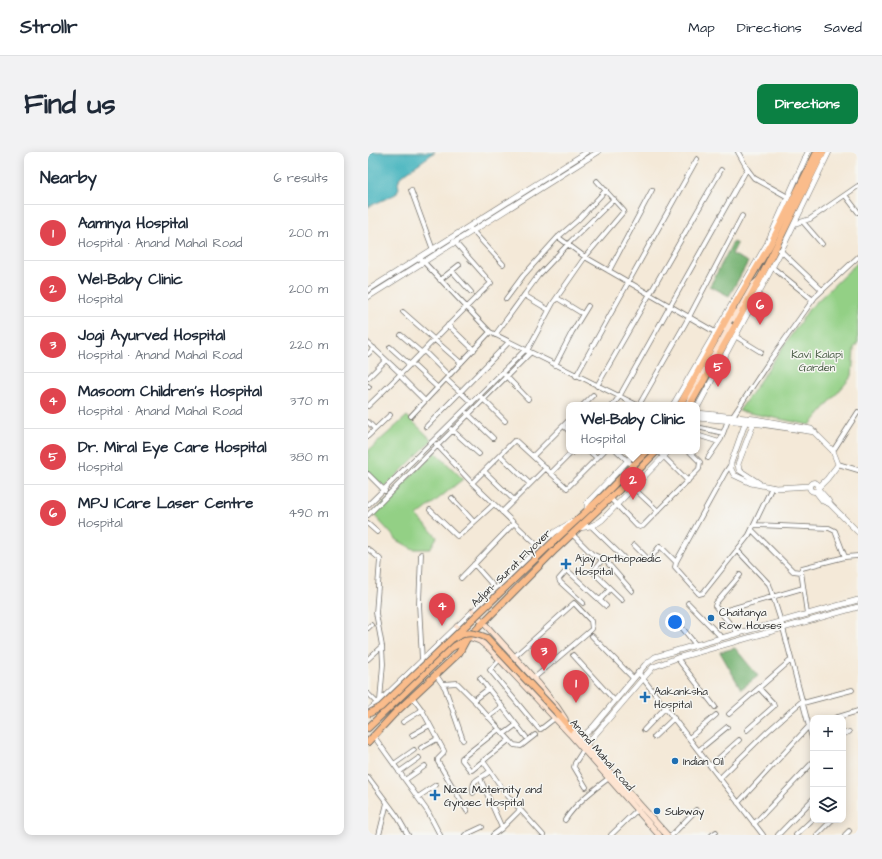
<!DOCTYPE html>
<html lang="en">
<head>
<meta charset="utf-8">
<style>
	body { margin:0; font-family:"Architects Daughter",sans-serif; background:#f2f2f3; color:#1f2937 }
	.controls { position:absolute; right:12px; bottom:12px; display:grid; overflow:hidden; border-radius:8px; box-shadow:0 2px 10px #0003 }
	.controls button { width:36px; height:36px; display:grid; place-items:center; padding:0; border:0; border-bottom:1px solid #e0e1e3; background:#fff; color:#1f2937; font:20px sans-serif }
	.you { position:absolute; left:307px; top:470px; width:14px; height:14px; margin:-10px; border:3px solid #fff; border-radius:50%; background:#1a73e8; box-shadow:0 0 0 6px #1a73e833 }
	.badge { display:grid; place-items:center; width:26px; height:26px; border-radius:50%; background:#0b8043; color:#fff; font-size:13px; font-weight:700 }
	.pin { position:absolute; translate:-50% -33px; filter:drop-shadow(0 1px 2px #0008) }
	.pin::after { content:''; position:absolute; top:21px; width:14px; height:12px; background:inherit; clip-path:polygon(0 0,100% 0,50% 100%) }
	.popup { position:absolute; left:198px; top:250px; width:134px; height:52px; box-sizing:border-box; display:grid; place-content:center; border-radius:8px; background:#fff; filter:drop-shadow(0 1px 3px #0005); font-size:13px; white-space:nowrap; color:#747a83 }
	.popup b { font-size:15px; color:#1f2937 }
	.popup::after { content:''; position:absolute; left:50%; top:100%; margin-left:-8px; border:8px solid transparent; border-top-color:#fff }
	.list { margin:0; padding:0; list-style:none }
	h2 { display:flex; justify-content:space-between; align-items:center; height:52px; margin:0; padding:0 16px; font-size:17px }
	h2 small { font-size:13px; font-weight:400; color:#747a83 }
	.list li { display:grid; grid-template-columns:26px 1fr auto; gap:12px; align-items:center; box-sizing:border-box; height:56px; padding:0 16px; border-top:1px solid #e0e1e3 }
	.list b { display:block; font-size:15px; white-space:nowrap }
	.list p { margin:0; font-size:13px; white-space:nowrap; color:#747a83 }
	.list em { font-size:13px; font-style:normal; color:#747a83 }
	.icon { flex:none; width:22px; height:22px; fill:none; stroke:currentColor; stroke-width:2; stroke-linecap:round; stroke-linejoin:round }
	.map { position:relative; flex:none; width:490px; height:683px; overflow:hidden; border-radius:8px }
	header { display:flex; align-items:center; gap:24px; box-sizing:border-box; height:56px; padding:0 20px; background:#fff; border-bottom:1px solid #e0e1e3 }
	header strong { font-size:19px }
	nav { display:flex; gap:22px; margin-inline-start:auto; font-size:14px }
	.intro { display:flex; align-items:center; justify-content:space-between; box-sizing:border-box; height:96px; padding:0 24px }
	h1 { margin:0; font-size:28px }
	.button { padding:10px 18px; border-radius:8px; background:#0b8043; color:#fff; font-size:14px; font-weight:700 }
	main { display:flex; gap:24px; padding:0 24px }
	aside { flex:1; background:#fff; border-radius:8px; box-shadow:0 2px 10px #0003 }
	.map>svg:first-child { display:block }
	.green { fill:#93d085; stroke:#5f7e58 }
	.forest { fill:#76b272; stroke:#506e4e }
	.water { fill:#43b3bd; stroke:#376f74 }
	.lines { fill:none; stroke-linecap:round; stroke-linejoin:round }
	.minor-casing { stroke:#716e68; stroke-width:5.5 }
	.tertiary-casing { stroke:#716e68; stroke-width:6 }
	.secondary-casing { stroke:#716e68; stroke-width:7 }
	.trunk-casing { stroke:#716e68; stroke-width:8 }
	.minor { stroke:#fff; stroke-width:4 }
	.tertiary { stroke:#fff; stroke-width:5 }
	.secondary { stroke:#fde4d1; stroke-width:5.5 }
	.trunk { stroke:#fabc8b; stroke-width:6 }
	.trunk-bridge-casing { stroke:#716e68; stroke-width:8; stroke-linecap:butt }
	.trunk-bridge { stroke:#fabc8b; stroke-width:6 }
	.poi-dot { fill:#1f6fb2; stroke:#f6f6f2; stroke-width:1.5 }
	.labels { text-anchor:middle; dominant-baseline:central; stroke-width:3; stroke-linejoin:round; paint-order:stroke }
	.park-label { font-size:11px; fill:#4a5d46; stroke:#f6f6f2 }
	.poi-label { font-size:11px; fill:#2b2b2b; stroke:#f6f6f2; text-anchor:start }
	.street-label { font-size:11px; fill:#2b2b2b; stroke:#f6f6f2 }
</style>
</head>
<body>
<header>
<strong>Strollr</strong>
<nav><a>Map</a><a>Directions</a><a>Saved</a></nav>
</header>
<div class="intro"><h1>Find us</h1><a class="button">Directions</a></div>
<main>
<aside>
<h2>Nearby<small>6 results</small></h2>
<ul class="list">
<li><span class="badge" style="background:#e0444e">1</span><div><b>Aamnya Hospital</b><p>Hospital · Anand Mahal Road</p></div><em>200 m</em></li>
<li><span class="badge" style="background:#e0444e">2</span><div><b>Wel-Baby Clinic</b><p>Hospital</p></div><em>200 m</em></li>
<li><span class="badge" style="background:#e0444e">3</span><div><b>Jogi Ayurved Hospital</b><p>Hospital · Anand Mahal Road</p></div><em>220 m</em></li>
<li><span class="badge" style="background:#e0444e">4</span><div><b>Masoom Children's Hospital</b><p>Hospital · Anand Mahal Road</p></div><em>370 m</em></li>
<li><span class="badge" style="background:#e0444e">5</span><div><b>Dr. Miral Eye Care Hospital</b><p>Hospital</p></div><em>380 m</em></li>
<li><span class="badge" style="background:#e0444e">6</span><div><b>MPJ ICare Laser Centre</b><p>Hospital</p></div><em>490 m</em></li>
</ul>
</aside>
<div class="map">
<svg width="490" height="683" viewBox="0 0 490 683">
	<rect width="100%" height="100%" fill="#f6f6f2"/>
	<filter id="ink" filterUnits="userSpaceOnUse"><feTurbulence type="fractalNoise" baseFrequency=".025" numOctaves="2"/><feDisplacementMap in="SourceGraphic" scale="8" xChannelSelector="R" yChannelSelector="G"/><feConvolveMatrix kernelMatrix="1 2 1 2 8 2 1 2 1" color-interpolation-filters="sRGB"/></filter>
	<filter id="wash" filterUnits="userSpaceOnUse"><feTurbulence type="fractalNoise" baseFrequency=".012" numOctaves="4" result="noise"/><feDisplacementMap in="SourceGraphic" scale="16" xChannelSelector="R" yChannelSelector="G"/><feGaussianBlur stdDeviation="0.9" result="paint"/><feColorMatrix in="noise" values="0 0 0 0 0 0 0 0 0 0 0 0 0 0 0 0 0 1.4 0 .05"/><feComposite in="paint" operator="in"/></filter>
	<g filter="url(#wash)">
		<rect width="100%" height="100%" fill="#f4e9d8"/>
		<path class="green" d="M490 110V190L486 196 484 224 442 273 371 259 441 157Z
			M39 264 64 288 16 336 0 321V299Z
			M67 300 95 327 49 364 69 385 62 397H45L29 388 5 362Z"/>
		<path class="forest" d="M365 90 369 92 364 102 380 110 361 144 342 134Z
			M367 496 390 524 373 537 352 500Z"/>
		<path class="water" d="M0 0H67L32 25 30 31 31 36 28 42 0 55Z"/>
	</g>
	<g filter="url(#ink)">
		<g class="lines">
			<g class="minor-casing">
				<path id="minor" d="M370 0 380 18 386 26 420 45
					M43 38 65 98
					M477 43 490 60
					M435 70 454 92
					M426 72 442 67 490 34
					M101 75 135 112
					M190 85 217 105 347 180
					M412 98 454 138
					M52 106 122 180 269 253
					M404 115 445 148
					M84 119 103 140
					M241 119 284 38
					M72 128 91 113
					M156 143 181 158
					M189 146 215 162
					M138 147 155 124 189 86 211 67 238 38
					M35 160 93 211
					M80 173 106 198
					M33 183 54 201
					M127 183 170 124 203 89 246 47
					M367 184 393 200
					M0 191 33 222
					M22 195 42 213
					M56 199 81 224
					M159 199 185 151 217 105 256 59 229 29
					M0 202 6 196
					M44 212 70 236
					M187 213 204 180 220 154
					M137 223 160 247
					M32 224 57 249
					M208 224 329 7
					M0 226 18 208
					M78 227 104 251
					M0 234 1 235
					M229 234 353 18
					M113 245 137 269
					M215 253 225 243
					M245 253 251 245 379 17
					M271 253 321 165 374 64
					M0 254C42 214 81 171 123 131L86 89
					M99 261 125 286
					M43 264 122 180
					M365 264 400 211 447 145 490 105
					M0 270 7 277
					M196 274 201 279
					M58 275 141 190
					M329 275 355 281
					M83 277 111 302
					M329 283 351 290
					M0 284 22 263
					M68 292 104 331 172 396
					M221 299 229 306
					M249 299 265 314
					M290 299 320 329
					M465 299 490 260
					M132 303 162 332
					M165 304 201 268
					M340 306 353 287 360 268
					M363 312 357 321 308 410 307 415 331 442 335 441 381 383 404 335
					M470 312 490 318
					M116 319 146 348
					M183 321 205 299
					M0 322 17 339
					M259 330 290 359
					M104 331 146 289H148L199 336 236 299
					M84 346 106 370
					M242 346 269 374 272 375 275 374 331 317 332 310 321 299
					M0 353 157 198
					M62 358 89 384 93 382 126 352
					M134 360 178 316
					M0 363 162 201
					M0 372 9 380
					M386 373 461 376 467 379 477 405
					M223 374 255 405
					M384 378 425 419 433 420
					M204 382 224 402 237 408 264 439
					M266 393 281 408 292 394 308 410
					M0 397 12 407 8 461 14 494 15 512 12 549
					M369 398 401 432 415 476 445 590
					M53 402 51 451 54 509
					M235 407 226 418V421L254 448
					M106 412 128 437
					M93 426 146 371
					M232 448 242 437
					M215 451 192 430 191 427 198 419H200L238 454
					M320 451 354 486
					M352 460 435 436
					M439 462 433 419 434 416 477 405 490 404
					M307 467 328 493
					M0 476 3 473
					M370 481 347 454 348 451 372 423
					M224 484 265 526
					M205 503 246 548
					M146 505 206 451 223 469 224 477 165 527
					M309 506 347 555
					M0 507 14 494
					M132 507 122 518 171 577H173L187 566
					M270 520 395 683
					M68 523 77 536 95 588
					M112 526 158 585
					M75 532 89 531 106 548
					M120 537 107 547V550L146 593 153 594 167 583
					M0 542 9 551
					M45 546 54 558 76 599 75 602 70 607V610L99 659
					M435 551 484 538
					M361 562 423 508
					M120 565 134 555
					M467 566 490 559
					M35 570 54 558
					M131 577 94 606V608L102 618H104L141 588
					M276 578 298 555
					M379 578 406 554 405 551 391 536
					M136 582 148 573
					M475 582 481 580
					M5 583 60 660 72 683
					M44 583 62 573
					M286 585 306 566
					M321 586 348 563
					M53 596 69 587
					M216 597 207 611 206 615 218 635
					M331 598 359 575
					M115 609 139 643 175 683
					M26 612 46 598
					M342 614 371 588
					M31 620 51 606
					M0 625 29 664 40 683
					M112 626 134 676
					M352 626 400 579 434 549
					M37 628 57 614
					M105 641C103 625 113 628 122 619
					M50 645 68 633
					M370 651 441 574 445 573
					M197 668C208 651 225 638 241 626
					M386 672 445 610
					M11 683 19 651
					M97 683 114 675
					M125 683 133 677 152 658
					M243 683 270 657
					M304 683 328 658
					M344 683 348 680
					M410 683 445 647
					M428 683 445 667
					M449 683 464 668
					M477 683 481 679"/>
			</g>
			<g class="tertiary-casing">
				<path id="tertiary" d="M0 138 219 0
					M0 145 230 0
					M305 253 399 92 440 0
					M329 256 413 99 461 0
					M329 261 387 267 443 277 465 299 470 312 469 314 459 327 451 335
					M329 266 378 270 447 280
					M379 266 363 311V317L366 323 383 331 408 336 442 334
					M386 270 370 312 371 318 391 331
					M441.5 335a4.5 4.5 0 1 1 9 0a4.5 4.5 0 1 1-9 0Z
					M450 337 459 347 463 353 490 380
					M448 340 455 349 462 352
					M219 358V351L269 299
					M210 376C219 375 227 374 234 368L301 299
					M0 559 12 549 187 380 204 370
					M212 587 225 575 277 513 287 505 328 493 490 448
					M218 593 285 515 309 506 490 455"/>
			</g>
			<g class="secondary-casing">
				<path id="secondary" d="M366 167 386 132 392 127
					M357 177 366 160
					M322 253V245L362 174
					M105 459 170 531 189 555 197 567
					M89 475 101 485 112 489 123 498 202 582 291 683
					M201 574 299 683"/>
			</g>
			<g class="trunk-casing">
				<path id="trunk" d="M312 253 359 166 402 93 449 0
					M322 253 368 172 394 123 455 0
					M187 388 235 344 279 299
					M191 563 203 577
					M0 576 83 496 98 488
					M0 590 26 562 91 501 98 488 187 398 252 337 289 299"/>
			</g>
			<use href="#minor" class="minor"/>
			<use href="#tertiary" class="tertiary"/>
			<use href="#secondary" class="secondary"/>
			<use href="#trunk" class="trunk"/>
			<g class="trunk-bridge-casing">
				<path id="trunk-bridge" d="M88 485C99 479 108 481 119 486L191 563
					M0 562 13 555 187 388"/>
			</g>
			<use href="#trunk-bridge" class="trunk-bridge"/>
		</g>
	</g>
	<g class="poi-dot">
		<path d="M196 406h4v4h4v4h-4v4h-4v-4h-4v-4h4z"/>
		<circle cx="343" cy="466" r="4"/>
		<path d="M275 539h4v4h4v4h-4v4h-4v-4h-4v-4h4z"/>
		<circle cx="307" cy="609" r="4"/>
		<path d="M65 637h4v4h4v4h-4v4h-4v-4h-4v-4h4z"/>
		<circle cx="289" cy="659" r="4"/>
	</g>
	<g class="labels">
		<g class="park-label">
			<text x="449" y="202">Kavi Kalapi<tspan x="449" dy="13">Garden</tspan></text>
		</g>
		<g class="poi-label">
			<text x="207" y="406">Ajay Orthopaedic<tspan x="207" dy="13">Hospital</tspan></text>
			<text x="351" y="460">Chaitanya<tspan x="351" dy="13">Row Houses</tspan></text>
			<text x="286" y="539">Aakanksha<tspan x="286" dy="13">Hospital</tspan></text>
			<text x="315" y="609">Indian Oil</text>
			<text x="76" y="637">Naaz Maternity and<tspan x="76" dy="13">Gynaec Hospital</tspan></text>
			<text x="297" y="659">Subway</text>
		</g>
		<g class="street-label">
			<text transform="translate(143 416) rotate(-44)">Adjan- Surat Flyover</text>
			<text transform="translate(234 603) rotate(49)">Anand Mahal Road</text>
		</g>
	</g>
</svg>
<div class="controls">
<button>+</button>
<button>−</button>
<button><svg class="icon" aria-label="layers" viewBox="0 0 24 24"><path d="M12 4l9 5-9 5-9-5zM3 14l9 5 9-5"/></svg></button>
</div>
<div class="you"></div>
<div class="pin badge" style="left:208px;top:551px;background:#e0444e">1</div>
<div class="pin badge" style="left:265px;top:348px;background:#e0444e">2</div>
<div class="popup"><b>Wel-Baby Clinic</b>Hospital</div>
<div class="pin badge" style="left:176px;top:519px;background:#e0444e">3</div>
<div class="pin badge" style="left:74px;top:474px;background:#e0444e">4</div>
<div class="pin badge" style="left:350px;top:235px;background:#e0444e">5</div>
<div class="pin badge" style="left:392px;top:173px;background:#e0444e">6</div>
</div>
</main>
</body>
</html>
